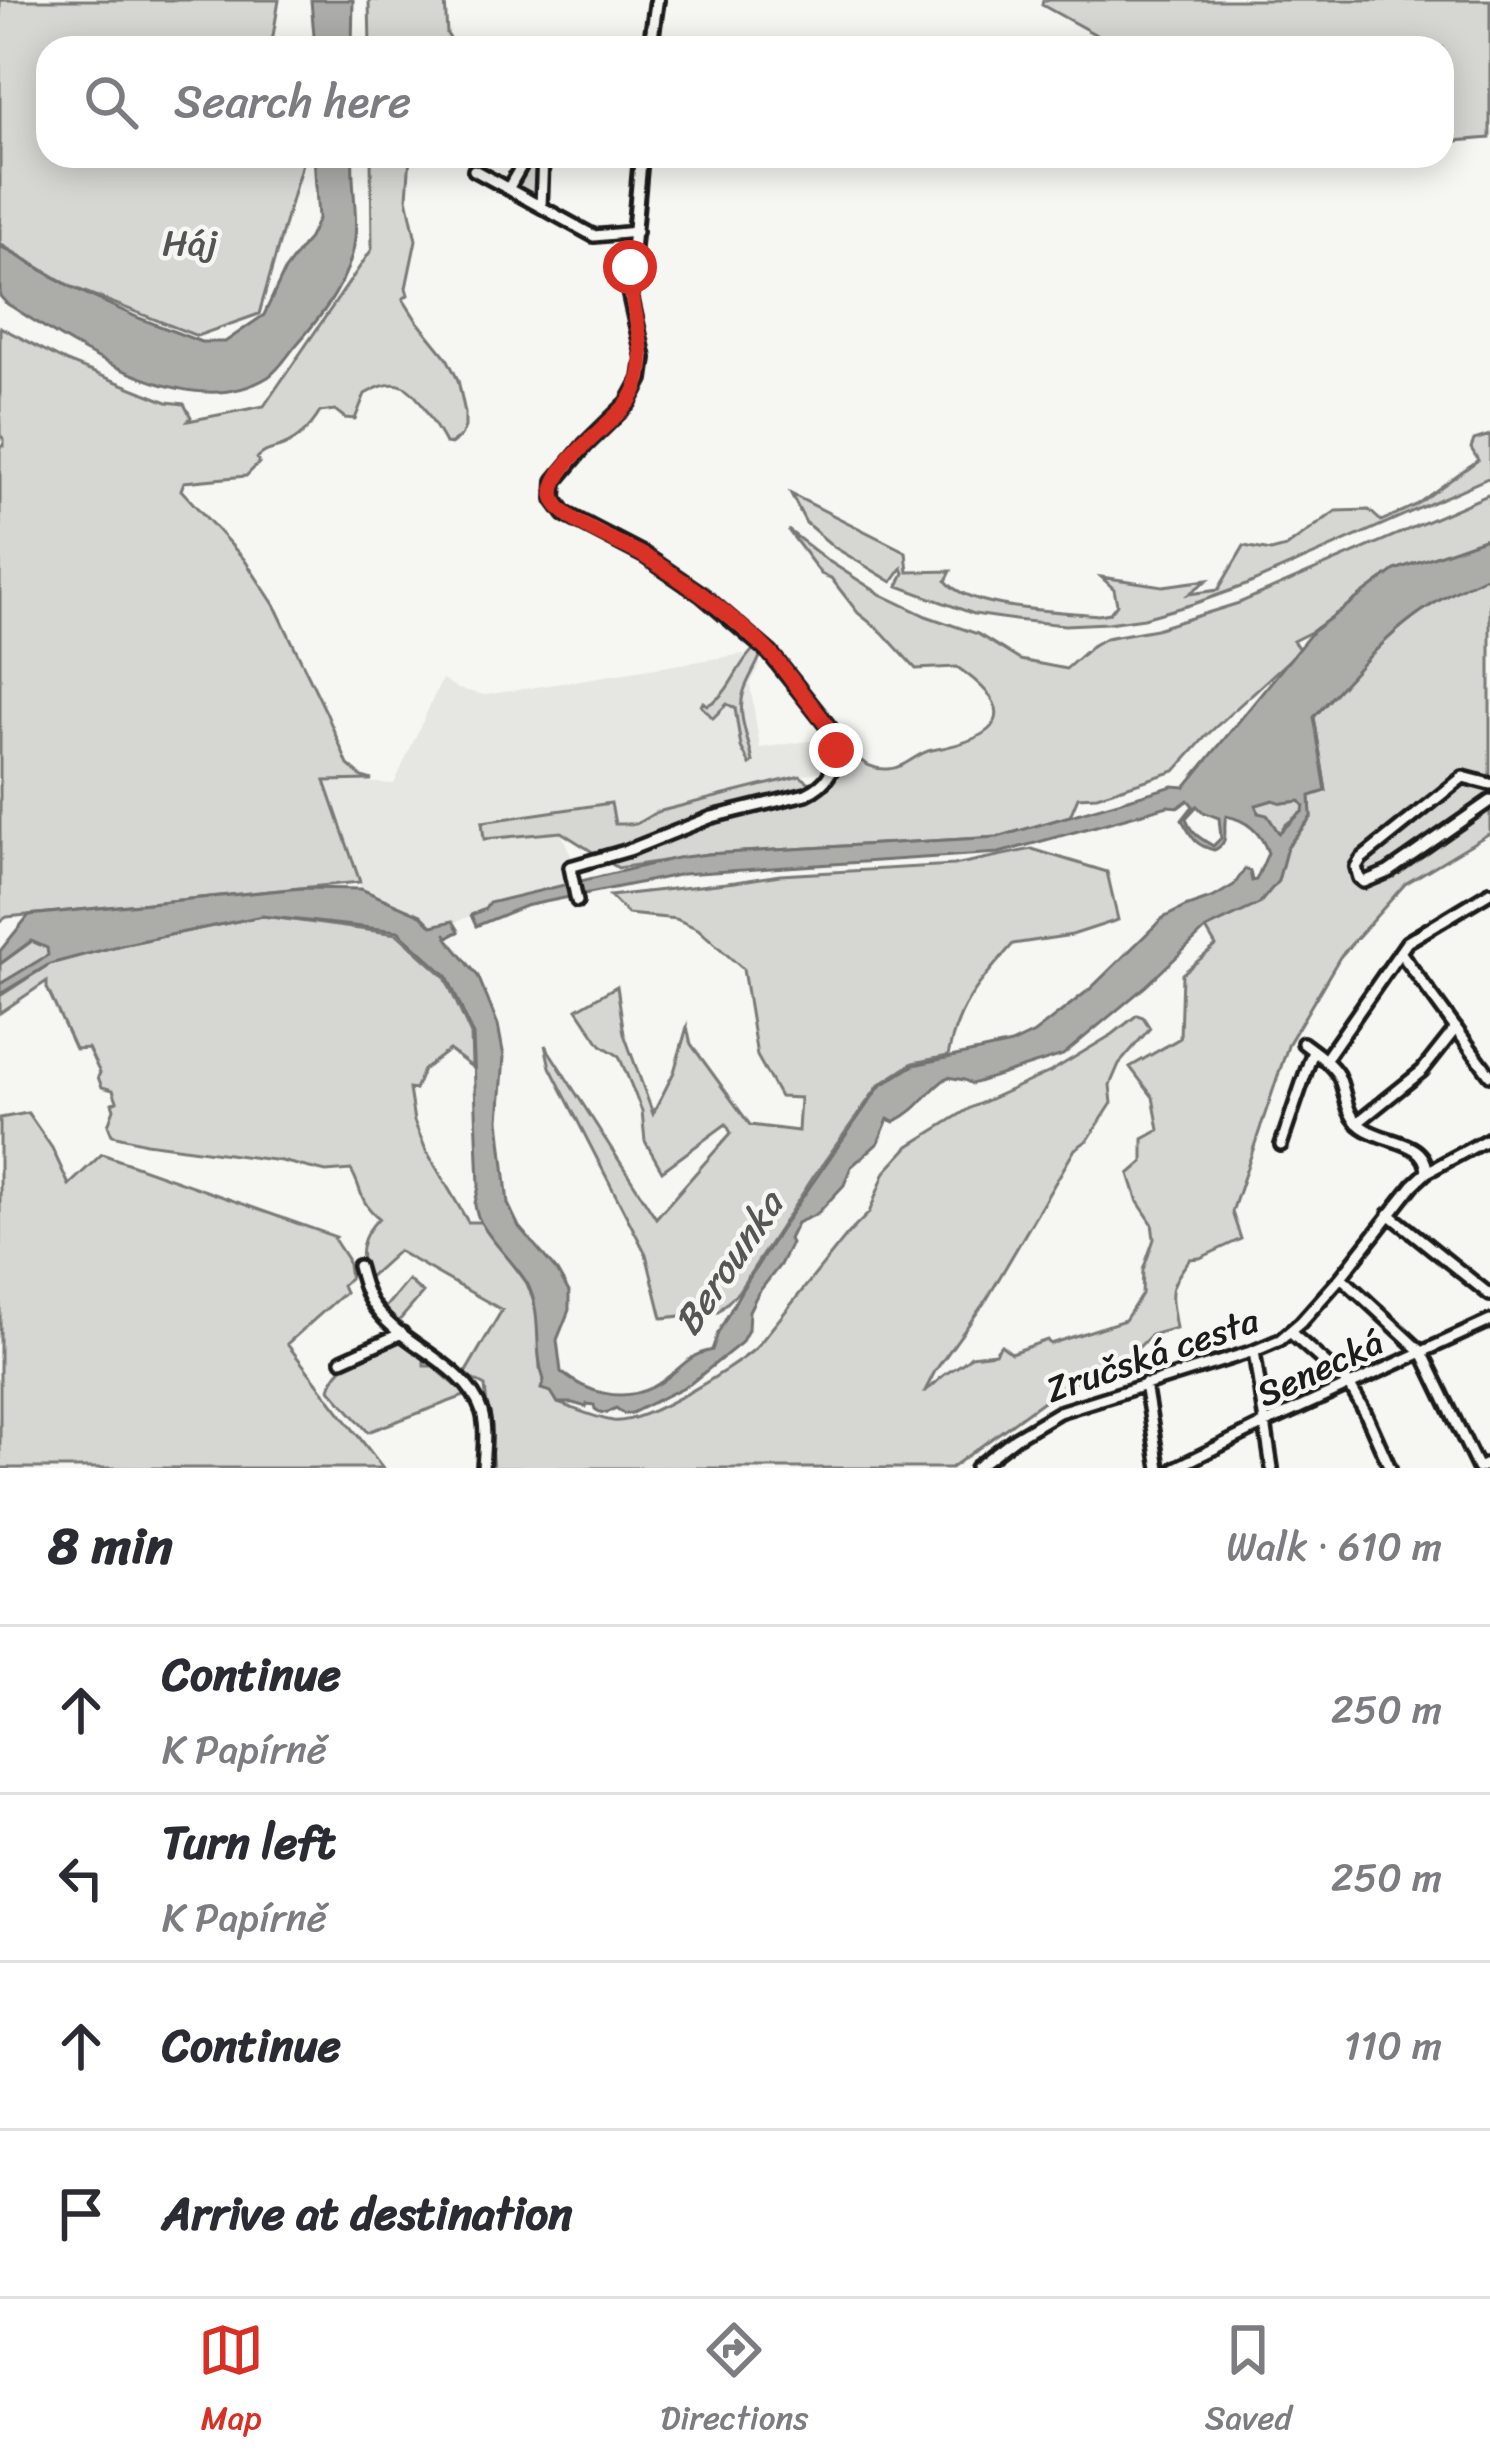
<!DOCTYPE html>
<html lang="en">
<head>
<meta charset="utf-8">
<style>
	body { margin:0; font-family:Sriracha,sans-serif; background:#f2f2f3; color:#2b2b33 }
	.stop { position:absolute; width:36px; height:36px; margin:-27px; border:9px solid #d93025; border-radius:50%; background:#fff }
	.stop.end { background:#d93025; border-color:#fff; box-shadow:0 3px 12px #0008 }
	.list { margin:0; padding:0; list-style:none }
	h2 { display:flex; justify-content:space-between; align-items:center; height:156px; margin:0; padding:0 48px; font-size:51px }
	h2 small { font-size:39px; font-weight:400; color:#7c7c81 }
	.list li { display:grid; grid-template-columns:78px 1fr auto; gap:36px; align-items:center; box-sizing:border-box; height:168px; padding:0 48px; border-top:3px solid #e1e1e2 }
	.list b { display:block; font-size:45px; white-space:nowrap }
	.list p { margin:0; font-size:39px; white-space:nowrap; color:#7c7c81 }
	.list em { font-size:39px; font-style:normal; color:#7c7c81 }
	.icon { flex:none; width:66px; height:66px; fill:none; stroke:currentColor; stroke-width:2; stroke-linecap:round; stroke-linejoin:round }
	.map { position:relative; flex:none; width:1490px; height:1468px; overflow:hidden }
	.search { position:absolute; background:#fff; box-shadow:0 6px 30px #0003; left:36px; right:36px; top:36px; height:132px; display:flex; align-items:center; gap:30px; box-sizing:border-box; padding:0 42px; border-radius:36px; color:#7c7c81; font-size:45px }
	.sheet { height:828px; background:#fff }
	nav { display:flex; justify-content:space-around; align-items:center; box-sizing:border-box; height:168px; border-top:3px solid #e1e1e2; background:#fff; font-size:33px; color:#7c7c81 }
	nav a { display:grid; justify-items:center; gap:6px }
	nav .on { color:#d93025 }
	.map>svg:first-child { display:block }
	.built { fill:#e6e6e2 }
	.green { fill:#d6d6d2; stroke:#797977; stroke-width:3 }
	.water { fill:#acaca9; stroke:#727271; stroke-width:3; fill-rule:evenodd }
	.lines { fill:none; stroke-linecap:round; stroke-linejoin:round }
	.stream { stroke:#727271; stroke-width:3 }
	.minor-casing { stroke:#1c1c1c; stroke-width:18 }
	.tertiary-casing { stroke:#1c1c1c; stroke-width:20 }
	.minor { stroke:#f6f6f2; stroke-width:9 }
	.tertiary { stroke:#f6f6f2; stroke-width:10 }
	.route { stroke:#d93025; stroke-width:15 }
	.labels { text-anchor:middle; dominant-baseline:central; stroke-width:9; stroke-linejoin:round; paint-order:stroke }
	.park-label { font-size:36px; fill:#545453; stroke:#f6f6f2 }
	.street-label { font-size:36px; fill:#1c1c1c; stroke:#f6f6f2 }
	.water-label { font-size:39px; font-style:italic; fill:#565654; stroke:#f6f6f2 }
</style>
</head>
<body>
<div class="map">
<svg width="1490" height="1468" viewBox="0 0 1490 1468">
	<rect width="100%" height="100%" fill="#f6f6f2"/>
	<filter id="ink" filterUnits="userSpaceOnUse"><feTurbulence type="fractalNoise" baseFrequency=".00833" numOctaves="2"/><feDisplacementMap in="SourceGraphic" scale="24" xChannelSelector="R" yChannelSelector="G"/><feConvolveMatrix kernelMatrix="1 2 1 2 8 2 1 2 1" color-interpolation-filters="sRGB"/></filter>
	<g filter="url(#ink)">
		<path class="built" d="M744 654 761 664 750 684 760 748 816 740 821 771 657 812 636 824H615L610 803 485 839 561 832 581 880 489 903 485 909 454 923 432 926 421 915 361 889 324 780 394 784 442 679 458 689 485 695Z"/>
		<path class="green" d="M0 0H279L271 48H48V156H294L303 160 259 314 197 336 72 287 0 244Z
			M369 0H445L447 34 451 40 444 48H370Z
			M1043 0H1490V138L1442 142V48H1120L1042 5Z
			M371 156H410L407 198 416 240 406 288 408 295 403 299 417 321 447 358 458 380 465 413V427L461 436 451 444 445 443C439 431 431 420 424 408 408 382 393 377 365 394L355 419 345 418 335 410 320 412C311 427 300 439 283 446 272 450 265 450 257 458L259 463 246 476 184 482 181 490 244 559 275 606 326 712 348 765 362 777 372 780 325 781 360 882 7 917 0 921V446H4V439L0 435V327L67 362 167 402 184 404 191 417 188 421 264 406 372 249Z
			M528 156H541L538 195C530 201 521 192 514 188V182Z
			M1490 435V477L1246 585 1193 604 1144 618 1108 623 1065 625 1015 620 974 614 898 586 904 573 902 568 892 582 834 547 806 523 791 494 906 552 908 572 951 571 946 581C969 610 1061 611 1098 615L1110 613 1117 604 1114 589 1101 577 1163 586 1207 580 1189 594 1218 590 1244 546 1271 551 1286 547 1336 511 1369 510 1381 521 1416 505 1478 460 1471 448 1474 440Z
			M1490 494V537L1395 570 1313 631 1293 641 1300 650 1207 735 1175 771 1097 796 1078 797 1070 816 998 837 708 854 618 868 561 832 484 839 482 822 611 803 615 824H636L657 812 800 776 823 792 854 756C865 764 874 770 888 769 906 768 916 753 932 750 1000 738 1024 713 957 667L916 669 882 632 858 613 831 578 821 574 788 530 827 560 880 594 926 616 978 634 1020 660 1066 669 1092 646 1106 638 1156 629 1239 603Z
			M1490 575V833L1405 884 1340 957 1289 1043 1232 1212 1241 1239 1200 1258 1190 1259C1167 1289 1170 1291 1176 1328L1151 1335 1130 1356 1098 1378 1068 1383 951 1468H493L485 1386 464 1375 502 1310 398 1251 368 1278C356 1254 361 1236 379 1218 358 1201 363 1190 351 1170L326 1172 281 1161 146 1143 112 1135 108 1125 114 1109 112 1103 117 1101 113 1090 102 1087 98 1077 100 1073 88 1048 75 1049 47 988V981L0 1013V996L51 963 121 945 262 916 397 934 445 977 471 1035 472 1067 449 1050 423 1070 415 1090 409 1089 414 1121 426 1150 468 1222H482L527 1283 539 1316 540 1368 558 1403C575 1409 595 1418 613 1421 643 1425 732 1369 756 1348L847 1235 869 1213 885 1172 909 1146 970 1108 1050 1072 1113 1034 1137 1015 1143 1017 1150 1028 1119 1064 1110 1085 1112 1103 1088 1140 1075 1149 987 1299 935 1371 925 1391C935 1386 936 1381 944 1375 954 1368 963 1365 971 1356L995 1353 1001 1345 1011 1353 1047 1340 1050 1344 1125 1320 1142 1294 1143 1270 1154 1239 1152 1223 1138 1202 1129 1174 1143 1162V1139L1159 1130 1153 1097 1130 1067 1180 1038 1182 974 1216 946 1206 929 1259 903 1277 881 1287 847 1311 818 1310 796 1326 791 1314 717C1346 682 1377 644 1415 616 1438 599 1464 587 1490 575Z
			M754 649 761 654C757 666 748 678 744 691 736 715 749 739 753 762L750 765 741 747 735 708 727 704 713 718 701 706 703 702 707 705C730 696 736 665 754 649Z
			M1273 800 1282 803 1300 801 1304 806 1303 811 1284 826 1279 834 1268 816 1258 813 1256 805Z
			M1032 849 1107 872 1118 920 1072 935 1013 944C980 982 958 1004 948 1056L913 1063 879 1085 814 1176 738 1292 718 1312 662 1318 646 1254 550 1067 545 1045 656 1218 731 1133 726 1124 662 1171 645 1141 642 1111 619 1056 601 1045 577 1009 617 986 624 1034 653 1114 674 1072 687 1027 691 1044 750 1125 798 1131 800 1098 780 1097 757 1056 743 969 698 929 676 919 628 914 610 896 735 882 780 875 954 865Z
			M32 941 47 947 49 955 0 984V964Z
			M28 1113 52 1148 69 1185 102 1154 336 1237 334 1239 347 1259 350 1277 342 1285 345 1292 287 1344 383 1468H0V1118Z
			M408 1280 423 1293 398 1322 383 1310Z
			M401 1341 424 1357V1366H433L467 1395 368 1432 330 1389C337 1359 375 1350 401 1341Z"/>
		<path class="water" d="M311 0H353L352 48H315Z
			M314 156H353C351 184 358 212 355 239 350 280 324 313 298 343 288 354 280 369 268 377 189 426 73 345 6 303L0 296V246L71 287 139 318 201 342H225L264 315 285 270 309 238 318 219Z
			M1490 537V575C1464 587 1438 599 1415 616 1377 644 1346 682 1314 717L1326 791 1310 796 1311 817 1287 847 1278 881 1259 904 1206 929 1146 986 1063 1055 972 1084 964 1080 948 1077C924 1094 922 1107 894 1122L888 1119 878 1143 851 1167 844 1185 817 1214 797 1223 789 1239 791 1243 780 1265 758 1293 749 1311 748 1330 741 1343 690 1384 632 1413 624 1414 616 1408C608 1412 604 1416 595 1409L594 1405 587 1404 586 1407 573 1403H558L551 1392 541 1389 544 1380C533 1349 543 1316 528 1285 516 1262 477 1231 475 1205 475 1199 478 1193 479 1186L473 1035 447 976 398 931 262 916 121 945 50 964 0 994V984L48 955 47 948 31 941 0 964V951L29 915 302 888 361 889 421 915 432 926 453 921 459 931 447 938 478 976 498 1025 504 1057 499 1120 508 1204 519 1227 557 1271 569 1292V1310L557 1340 561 1372C587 1393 622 1403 653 1387 669 1379 680 1365 693 1357 699 1353 706 1352 712 1350L718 1333 741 1291 786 1221 880 1086 914 1065 1011 1044 1034 1033 1090 989 1163 918 1185 907 1214 897 1234 885 1245 869 1250 871 1252 881 1256 880 1268 853C1261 832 1247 820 1226 816 1222 829 1231 843 1214 850 1194 845 1192 837 1182 820L1193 806 1188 800 1179 807 1168 806 999 853 683 874 525 906 476 926 471 915 485 909 489 903 677 858 708 854 998 837 1173 786 1185 787 1313 631 1395 570ZM1273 800 1282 803 1300 801 1304 806 1303 811 1279 833 1267 815 1258 813 1256 805ZM1197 806 1203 812 1219 818 1221 838 1213 846C1200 838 1190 833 1186 818Z"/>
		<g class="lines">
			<path class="stream" d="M446 934 448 937 459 932"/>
			<g class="minor-casing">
				<path id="minor" d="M556 156 562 159 571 156
					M474 170 594 236 636 232
					M508 189 527 156
					M541 206 543 156
					M1490 784 1463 777 1361 859 1356 867 1359 878 1364 882 1388 872 1490 801
					M577 901 570 867 629 850 712 817 806 794C828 784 836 769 835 745
					M1400 952 1490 1075
					M1303 1043C1315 1052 1330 1062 1338 1075 1347 1093 1344 1114 1362 1127 1385 1144 1426 1139 1427 1172
					M1325 1060 1407 942 1490 892
					M1357 1123 1422 1071 1456 1028
					M1281 1145 1313 1051
					M1389 1214 1490 1295
					M358 1266C362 1281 366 1297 376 1309 404 1347 466 1364 482 1412 487 1429 484 1450 483 1468
					M1341 1277 1422 1352 1478 1468 1490 1463
					M1291 1333 1349 1384 1365 1412 1390 1468
					M1254 1351 1272 1468
					M342 1360 402 1333
					M1145 1384 1159 1468
					M976 1468 1015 1438 1059 1412 1254 1351 1280 1340 1301 1322 1341 1277 1413 1185 1427 1172 1490 1138
					M1175 1468 1264 1424 1490 1321"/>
			</g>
			<g class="tertiary-casing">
				<path id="tertiary" d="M650 48 657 0
					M641 156 629 291 644 358 641 379 628 403 585 445 555 481 554 499 565 514 644 555 701 594 770 653 830 729 835 745"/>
			</g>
			<use href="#minor" class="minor"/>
			<use href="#tertiary" class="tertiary"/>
		</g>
	</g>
	<g class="lines" filter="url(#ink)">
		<path class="route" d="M630 267C628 314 657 358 630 400 615 423 544 469 554 499 562 522 625 544 646 557 689 584 734 616 770 653 782 666 793 682 804 696 817 713 833 728 836 750"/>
	</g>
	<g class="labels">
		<g class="park-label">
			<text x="190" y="243">Háj</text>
		</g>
		<g class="street-label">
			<text transform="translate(1152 1355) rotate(-19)">Zručská cesta</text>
			<text transform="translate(1320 1368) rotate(-25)">Senecká</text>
		</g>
		<g class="water-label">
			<text transform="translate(728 1263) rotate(-56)">Berounka</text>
		</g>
	</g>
</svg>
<div class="stop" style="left:630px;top:267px"></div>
<div class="stop end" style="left:836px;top:750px"></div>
<div class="search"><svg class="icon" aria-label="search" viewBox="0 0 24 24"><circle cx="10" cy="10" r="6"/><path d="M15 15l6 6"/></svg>Search here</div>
</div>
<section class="sheet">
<h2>8 min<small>Walk · 610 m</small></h2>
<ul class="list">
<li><svg class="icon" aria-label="ahead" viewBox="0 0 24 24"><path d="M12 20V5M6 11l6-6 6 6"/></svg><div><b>Continue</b><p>K Papírně</p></div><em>250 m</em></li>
<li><svg class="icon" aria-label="left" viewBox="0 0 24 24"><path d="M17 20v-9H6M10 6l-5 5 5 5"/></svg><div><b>Turn left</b><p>K Papírně</p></div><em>250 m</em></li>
<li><svg class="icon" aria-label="ahead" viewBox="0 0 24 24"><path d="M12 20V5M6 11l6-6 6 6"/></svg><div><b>Continue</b></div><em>110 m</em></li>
<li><svg class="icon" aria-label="arrive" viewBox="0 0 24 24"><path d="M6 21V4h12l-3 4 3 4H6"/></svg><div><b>Arrive at destination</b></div></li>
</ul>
</section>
<nav>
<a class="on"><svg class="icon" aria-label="map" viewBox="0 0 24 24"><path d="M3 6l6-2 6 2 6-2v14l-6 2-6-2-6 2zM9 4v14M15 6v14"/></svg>Map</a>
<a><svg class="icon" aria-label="directions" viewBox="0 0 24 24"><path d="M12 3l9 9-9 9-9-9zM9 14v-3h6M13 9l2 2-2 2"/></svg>Directions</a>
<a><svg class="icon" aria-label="saved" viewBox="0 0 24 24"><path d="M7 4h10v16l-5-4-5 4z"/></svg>Saved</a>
</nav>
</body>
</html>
